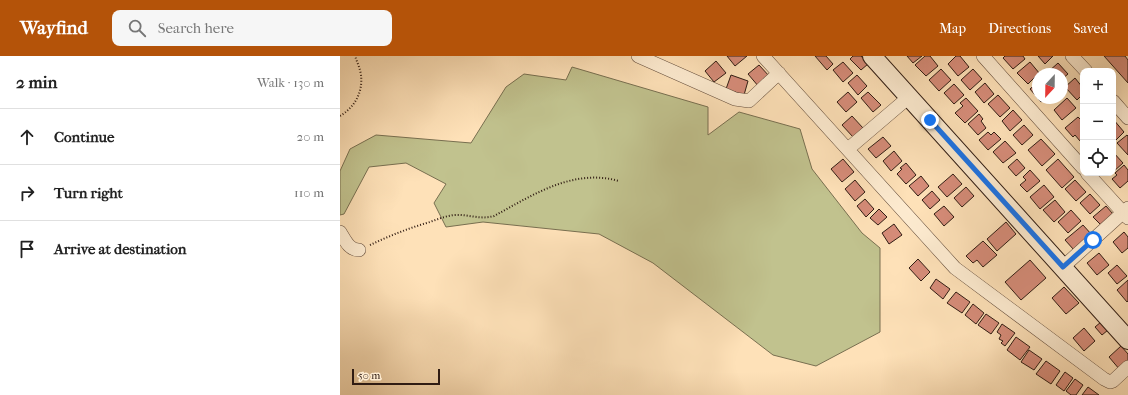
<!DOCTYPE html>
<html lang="en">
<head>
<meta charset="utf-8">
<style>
	body { margin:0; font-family:"IM FELL French Canon",serif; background:#f6f6f6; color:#222 }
	.controls { position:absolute; right:12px; top:12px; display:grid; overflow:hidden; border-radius:8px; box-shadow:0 4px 16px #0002 }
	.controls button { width:36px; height:36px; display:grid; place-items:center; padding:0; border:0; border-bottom:1px solid #e0e0e0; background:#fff; color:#222; font:20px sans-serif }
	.compass { position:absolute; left:692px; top:12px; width:36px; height:36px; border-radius:50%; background:#fff; box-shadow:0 4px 16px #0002; rotate:202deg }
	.scale { position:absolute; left:12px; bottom:10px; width:88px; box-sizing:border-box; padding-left:4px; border:2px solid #301c13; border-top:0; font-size:11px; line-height:14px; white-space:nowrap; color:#301c13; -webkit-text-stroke:3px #feecd1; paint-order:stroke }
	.stop { position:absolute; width:12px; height:12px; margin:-9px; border:3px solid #1a73e8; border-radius:50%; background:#fff }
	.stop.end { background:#1a73e8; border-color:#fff; box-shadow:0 1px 4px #0008 }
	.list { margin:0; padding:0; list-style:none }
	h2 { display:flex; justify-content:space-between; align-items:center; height:52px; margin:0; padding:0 16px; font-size:17px }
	h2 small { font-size:13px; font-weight:400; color:#767676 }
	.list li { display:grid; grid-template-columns:26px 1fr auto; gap:12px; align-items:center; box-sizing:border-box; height:56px; padding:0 16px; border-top:1px solid #e0e0e0 }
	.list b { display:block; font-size:15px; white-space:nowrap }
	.list em { font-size:13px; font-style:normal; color:#767676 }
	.icon { flex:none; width:22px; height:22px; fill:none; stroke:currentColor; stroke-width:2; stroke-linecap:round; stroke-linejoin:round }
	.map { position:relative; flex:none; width:788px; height:339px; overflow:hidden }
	header { display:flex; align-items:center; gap:24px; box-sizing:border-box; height:56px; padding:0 20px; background:#b45309; color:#fff }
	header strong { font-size:19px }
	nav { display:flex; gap:22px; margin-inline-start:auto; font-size:14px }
	.search { width:280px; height:36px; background:#f6f6f6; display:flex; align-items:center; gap:10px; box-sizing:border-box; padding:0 14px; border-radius:8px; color:#767676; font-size:15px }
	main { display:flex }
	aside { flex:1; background:#fff }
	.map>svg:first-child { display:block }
	.green { fill:#c1c28e; stroke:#786f50 }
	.building { fill:#d68c79; stroke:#301c13 }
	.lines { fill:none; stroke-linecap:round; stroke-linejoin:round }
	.street-casing { stroke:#644d3c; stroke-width:14 }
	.secondary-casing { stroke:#301c13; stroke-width:20 }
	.path { stroke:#301c13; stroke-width:2; stroke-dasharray:1 2; stroke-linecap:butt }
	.street { stroke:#feecd1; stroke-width:13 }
	.secondary { stroke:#feecd1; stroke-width:18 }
	.route { stroke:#1a73e8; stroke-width:5 }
</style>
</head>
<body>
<header>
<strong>Wayfind</strong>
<div class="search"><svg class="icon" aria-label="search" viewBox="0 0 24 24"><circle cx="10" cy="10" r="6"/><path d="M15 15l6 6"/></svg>Search here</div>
<nav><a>Map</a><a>Directions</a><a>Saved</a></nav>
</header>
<main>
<aside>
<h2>2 min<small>Walk · 130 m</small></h2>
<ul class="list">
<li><svg class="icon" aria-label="ahead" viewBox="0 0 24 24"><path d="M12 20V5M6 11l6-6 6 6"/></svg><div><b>Continue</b></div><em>20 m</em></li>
<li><svg class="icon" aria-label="right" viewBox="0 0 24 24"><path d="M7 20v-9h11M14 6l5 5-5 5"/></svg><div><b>Turn right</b></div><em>110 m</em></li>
<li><svg class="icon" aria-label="arrive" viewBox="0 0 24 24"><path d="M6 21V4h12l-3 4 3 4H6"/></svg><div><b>Arrive at destination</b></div></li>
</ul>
</aside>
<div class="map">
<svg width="788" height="339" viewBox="0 0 788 339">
	<rect width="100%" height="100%" fill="#fee1b8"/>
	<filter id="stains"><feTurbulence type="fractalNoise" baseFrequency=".005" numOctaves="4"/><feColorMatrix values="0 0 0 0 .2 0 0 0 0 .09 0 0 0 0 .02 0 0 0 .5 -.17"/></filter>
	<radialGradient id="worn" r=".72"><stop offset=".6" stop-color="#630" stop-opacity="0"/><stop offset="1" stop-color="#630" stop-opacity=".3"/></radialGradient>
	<path class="green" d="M232 11 368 51V79L399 56 460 73 472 113 522 177 540 192V276L476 310 433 299 313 207 259 178 143 166 106 171 94 147 106 128 66 107 29 111 4 158 0 159V115L10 93 36 79 131 87 166 31 184 18 226 24Z"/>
	<path class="building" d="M387 0H407L395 10Z
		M475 0H486L493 8 487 14Z
		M513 0H521L528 8 521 14 510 3Z
		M567 0H582L573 7Z
		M585 0H590L598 10 586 20 575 9Z
		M616 0H620L629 11 618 20 608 8Z
		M665 0H683L685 3 673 13 663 2Z
		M698 0H713L705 8Z
		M764 0H785L788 4V27Z
		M376 5 386 17 374 26 365 15Z
		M503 6 513 17 503 26 493 14Z
		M690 6 700 18H698L688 28 677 17Z
		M718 7 728 18 722 23V18H710L708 16Z
		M419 9 430 21 419 31 408 18Z
		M601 13 611 24 599 35 589 24Z
		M633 13 642 23 630 34 621 24Z
		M391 19 408 25 404 39 386 33Z
		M517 19 527 30 518 39 508 27Z
		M735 22 743 32V38L737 44 725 31Z
		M698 26V42H706L701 46 690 33Z
		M645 27 654 38 644 47 635 36Z
		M614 28 624 39 614 48 604 37Z
		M508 36 517 46 506 56 497 46Z
		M528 36 541 49 533 56 521 42Z
		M658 39 670 52 660 61 648 48Z
		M626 42 638 55 625 67 615 57 623 50 620 47Z
		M727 42 736 52 722 64 714 54Z
		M673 54 682 64 670 75 662 65Z
		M639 58 643 63 641 65 646 72 638 79 628 68Z
		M512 60 523 72 513 81 502 69Z
		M738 61 743 66V82L740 85 735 79 733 81 725 72Z
		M773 63 784 76 775 85 773 83Z
		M684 69 693 79 682 89 673 79Z
		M648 76 651 79 654 76 661 83 648 94 639 84Z
		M787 79 788 80V99L777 87Z
		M543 81 551 90 536 102 528 93Z
		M701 83 715 98 702 110 688 94Z
		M665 85 676 97 663 107 653 96Z
		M554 95 562 105 551 115 543 105Z
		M773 96 783 107 773 116Z
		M503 103 514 116 502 126 491 113Z
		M677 103 685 112 676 120 668 111Z
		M718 103 734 121 722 132 706 114Z
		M566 107 576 119 566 128 557 118 562 113 560 112Z
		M784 109 788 114V125L780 132 772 123 777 119 775 117Z
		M690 114 700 125 687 136 680 129 686 124 683 121Z
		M613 118 622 128 607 141 598 131Z
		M581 120 589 130 578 140 569 130Z
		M515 124 525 136 515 145 505 133Z
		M735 124 746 136 736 145 725 133Z
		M704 129 714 141 700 153 690 141Z
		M626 131 634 140 622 151 614 142Z
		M592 135 600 144 590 153 582 144Z
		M750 138 760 149 750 158 740 147Z
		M525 143 534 153 526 161 517 150Z
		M715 144 725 156 714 166 703 154Z
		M604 150 614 161 604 170 594 158Z
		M766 150 773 158 761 169 753 161Z
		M539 153 547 161 538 169 530 162Z
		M731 154 741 165 728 177 718 166Z
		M666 166 676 178 657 195 647 183Z
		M554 168 562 179 549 188 542 177Z
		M743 169 752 179 734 194 725 184Z
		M784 176 788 181V192L782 197 773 186Z
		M643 185 657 199 643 211 637 204 633 207 626 200Z
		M759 197 769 209 757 219 747 207Z
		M578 203 590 216 581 225 569 212Z
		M690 204 706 222 681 244 665 226Z
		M777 209 787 220 777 228 768 217Z
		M596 223 610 233 603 243 590 232Z
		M788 224V245L787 246 777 234Z
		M724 231 739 247 726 258 712 242Z
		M616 236 630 246 622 257 607 247Z
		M633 248 644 257 636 268 625 259Z
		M646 258 659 267 651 278 638 269Z
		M761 266 768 274 762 279 755 271Z
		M662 268 675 277 665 290 661 287 663 285 659 283 661 279 657 276Z
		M744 272 755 285 744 295 733 282Z
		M676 281 690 291 680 304 667 294Z
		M781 290 788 298V308L780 314 769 301Z
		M689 294 702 303 694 314 681 306Z
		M706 305 720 315 711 328 696 318Z
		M725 316 733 322 724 335 716 329Z
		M735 323 743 329 736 339H731L726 335Z
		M748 331 759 339H742Z"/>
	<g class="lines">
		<g class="street-casing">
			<path id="street" d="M298 0 395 43 409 45 439 17
				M423 0 615 212 764 323 770 326 773 325 788 311
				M643 0 743 112
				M732 0 746 15
				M773 45 788 62
				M508 93 569 41
				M747 117 788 162
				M0 176C5 184 9 194 19 194
				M723 211 788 152"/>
		</g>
		<g class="secondary-casing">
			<path id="secondary" d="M532 0 788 284"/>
		</g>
		<path class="path" d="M0 60C15 51 23 36 21 19 20 12 17 6 15 0
			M30 189C49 180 69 172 90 166 98 163 106 160 114 159 128 158 140 164 154 160 193 139 233 112 279 125"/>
		<use href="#street" class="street"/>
		<use href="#secondary" class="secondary"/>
	</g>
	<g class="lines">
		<path class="route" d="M590 64 723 211 753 184"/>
	</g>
	<rect width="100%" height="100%" filter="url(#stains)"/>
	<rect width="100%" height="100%" fill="url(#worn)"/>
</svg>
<div class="controls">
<button>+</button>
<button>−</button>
<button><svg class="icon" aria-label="locate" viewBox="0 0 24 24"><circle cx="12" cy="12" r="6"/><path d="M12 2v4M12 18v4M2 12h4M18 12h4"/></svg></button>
</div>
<svg class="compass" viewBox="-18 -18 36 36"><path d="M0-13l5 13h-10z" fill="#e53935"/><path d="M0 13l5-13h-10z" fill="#767676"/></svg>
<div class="scale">50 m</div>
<div class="stop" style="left:753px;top:184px"></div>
<div class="stop end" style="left:590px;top:64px"></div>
</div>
</main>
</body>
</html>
